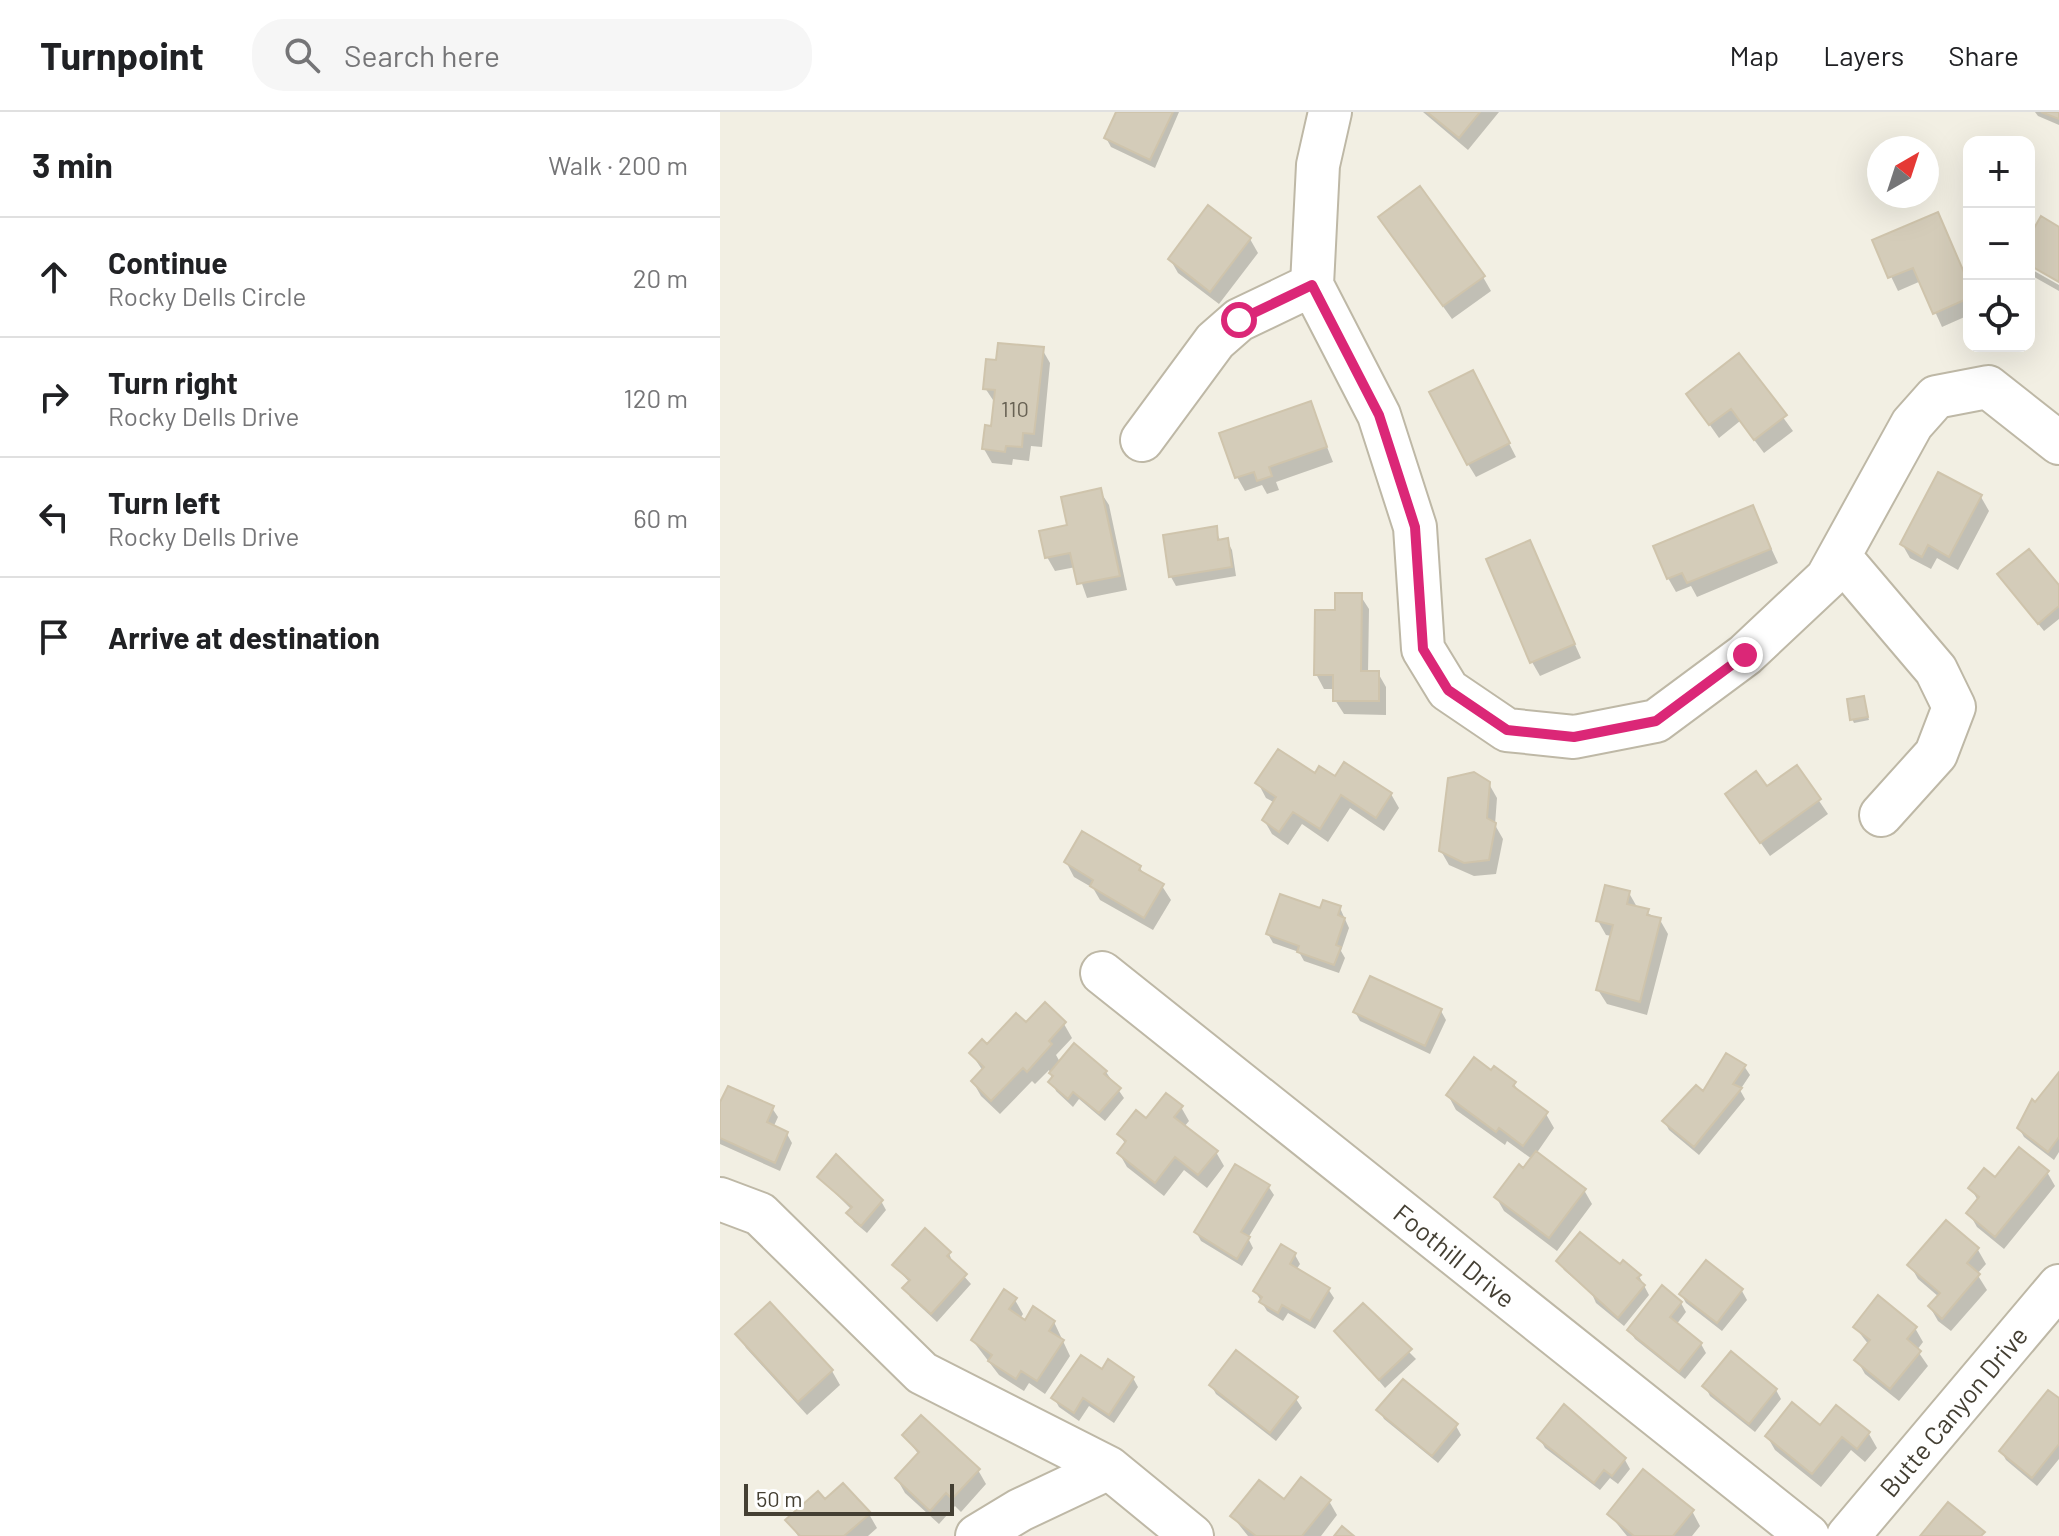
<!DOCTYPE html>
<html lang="en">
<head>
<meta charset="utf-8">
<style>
	body { margin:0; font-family:Barlow,sans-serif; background:#f6f6f6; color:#202124 }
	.controls { position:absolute; right:24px; top:24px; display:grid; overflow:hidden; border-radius:16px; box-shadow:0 8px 32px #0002 }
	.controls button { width:72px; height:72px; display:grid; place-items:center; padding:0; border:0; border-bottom:2px solid #e0e0e0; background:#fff; color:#202124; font:40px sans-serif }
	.compass { position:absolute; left:1147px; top:24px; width:72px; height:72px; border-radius:50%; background:#fff; box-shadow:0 8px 32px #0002; rotate:39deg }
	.scale { position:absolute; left:24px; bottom:20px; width:210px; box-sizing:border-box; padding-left:8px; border:4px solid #443f33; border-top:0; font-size:22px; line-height:28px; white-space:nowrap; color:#443f33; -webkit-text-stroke:6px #fff; paint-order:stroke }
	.stop { position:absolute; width:24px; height:24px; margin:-18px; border:6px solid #db2777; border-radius:50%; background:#fff }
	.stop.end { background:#db2777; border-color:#fff; box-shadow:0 2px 8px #0008 }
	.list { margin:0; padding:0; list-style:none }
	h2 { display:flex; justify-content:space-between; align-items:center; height:104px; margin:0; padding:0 32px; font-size:34px }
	h2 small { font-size:26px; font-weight:400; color:#757577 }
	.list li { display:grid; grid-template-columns:52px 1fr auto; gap:24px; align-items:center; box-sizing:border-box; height:120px; padding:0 32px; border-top:2px solid #e0e0e0 }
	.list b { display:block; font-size:30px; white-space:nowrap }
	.list p { margin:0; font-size:26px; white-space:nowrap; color:#757577 }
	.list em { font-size:26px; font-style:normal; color:#757577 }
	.icon { flex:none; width:44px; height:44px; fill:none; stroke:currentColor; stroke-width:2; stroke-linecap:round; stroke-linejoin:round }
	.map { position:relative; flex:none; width:1339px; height:1424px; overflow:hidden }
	header { display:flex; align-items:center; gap:48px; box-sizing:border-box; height:112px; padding:0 40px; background:#fff; border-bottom:2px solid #e0e0e0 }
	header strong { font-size:38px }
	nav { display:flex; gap:44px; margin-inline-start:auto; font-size:28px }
	.search { width:560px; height:72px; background:#f6f6f6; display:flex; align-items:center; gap:20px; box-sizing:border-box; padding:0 28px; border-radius:32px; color:#757577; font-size:30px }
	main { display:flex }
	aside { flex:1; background:#fff }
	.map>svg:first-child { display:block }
	.shadow { fill:#0003 }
	.building { fill:#d4ccb9; stroke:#cfc4ac; stroke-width:2 }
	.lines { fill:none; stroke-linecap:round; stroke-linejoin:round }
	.minor-casing { stroke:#beb8a6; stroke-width:46 }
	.minor { stroke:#fff; stroke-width:42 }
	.route { stroke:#db2777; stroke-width:10 }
	.labels { text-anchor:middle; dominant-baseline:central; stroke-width:8; stroke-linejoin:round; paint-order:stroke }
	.number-label { font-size:22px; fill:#686254 }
	.street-label { font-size:26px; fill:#443f33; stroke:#fff }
</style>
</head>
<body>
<header>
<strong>Turnpoint</strong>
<div class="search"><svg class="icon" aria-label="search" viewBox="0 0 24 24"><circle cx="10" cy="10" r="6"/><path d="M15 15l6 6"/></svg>Search here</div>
<nav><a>Map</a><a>Layers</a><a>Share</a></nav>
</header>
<main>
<aside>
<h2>3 min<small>Walk · 200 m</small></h2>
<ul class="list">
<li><svg class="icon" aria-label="ahead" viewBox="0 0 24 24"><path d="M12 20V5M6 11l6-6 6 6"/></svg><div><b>Continue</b><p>Rocky Dells Circle</p></div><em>20 m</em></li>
<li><svg class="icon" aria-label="right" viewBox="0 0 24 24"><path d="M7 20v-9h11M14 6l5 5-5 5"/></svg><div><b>Turn right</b><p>Rocky Dells Drive</p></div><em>120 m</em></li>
<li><svg class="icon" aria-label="left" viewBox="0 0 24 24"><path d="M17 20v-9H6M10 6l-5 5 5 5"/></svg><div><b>Turn left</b><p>Rocky Dells Drive</p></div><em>60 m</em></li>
<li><svg class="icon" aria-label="arrive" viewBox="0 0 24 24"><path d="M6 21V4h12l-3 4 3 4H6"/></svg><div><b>Arrive at destination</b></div></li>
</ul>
</aside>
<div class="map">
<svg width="1339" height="1424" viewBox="0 0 1339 1424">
	<rect width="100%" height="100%" fill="#f2efe3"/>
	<path class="shadow" d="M398 0H459L435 56 391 35 386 26Z
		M703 0H779L748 38Z
		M1315 0H1339V13L1318 4Z
		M669 119 763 165 771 179 732 207Z
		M530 127 538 141 499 192 458 161 450 147Z
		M1154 129 1249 172V203L1222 215 1201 169 1178 179Z
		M1309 156 1339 173V179L1309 162Z
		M322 237 330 251 322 335 311 334 309 349 293 347 292 353 272 351 264 337 273 316 275 291 265 276 278 251Z
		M1018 244 1073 319 1044 341 1020 309 999 326 968 282Z
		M760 275 796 345 756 365 748 352Z
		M590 292 613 350 556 370 559 378 547 382 542 373 525 379 517 365Z
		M380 379 389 393 407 478 367 486 356 455 335 459 327 445Z
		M1261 385 1269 399 1238 458 1217 446 1211 457 1190 446 1182 432Z
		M1032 395 1058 451 977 485 971 474 956 480 948 466Z
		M495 417 501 430 507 429 512 438 516 464 456 474 451 465 445 425Z
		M809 430 861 546 820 564 812 550Z
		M1279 463 1339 476V507L1324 519Z
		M640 483 649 497 648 561H658L666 575V603L624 602 615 588V577H604L596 562 617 500Z
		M1143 586 1149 608 1134 611 1132 607Z
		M1076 655 1108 702 1050 744 1007 683 1047 677Z
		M595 664 671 682 679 696 664 719 630 696 608 730 582 712 568 733 552 722 544 708 555 691 546 686 538 671Z
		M769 672 777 686 775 713 783 727 776 762 754 764 729 753 721 739Z
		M346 750 420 756 425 764 442 774 451 788 433 818 380 788 373 776 354 765Z
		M909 781 917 795 940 808 948 822 927 903 887 892 878 878 892 824 886 823 878 809Z
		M620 796 629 816 621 839 625 846 619 861 584 849 579 840 553 831 548 822 601 798Z
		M721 899 726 908 710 942 640 909 635 900Z
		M344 912 352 926 336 943 340 950 354 934 386 960 404 986 385 1009 359 987 353 995 336 979 329 958 315 972 312 969 280 1002 261 984 253 970 263 959 251 941 306 913Z
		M1024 954 1030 963 1020 978 1025 987 979 1043 949 1018 944 1009Z
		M772 961 794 972 801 983 826 1002 834 1016 816 1042 864 1078 872 1092 837 1139 784 1099 776 1085 812 1047 787 1029 785 1033 736 998 728 983Z
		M1339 963V1040L1334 1048 1304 1025 1299 1016Z
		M0 995 52 996 58 1005 53 1016 67 1022 72 1031 60 1059 0 1032Z
		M461 995 469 1009 464 1015 496 1040 504 1054 487 1076 464 1058 444 1084 407 1055 399 1041 406 1033 399 1022Z
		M1327 1060 1335 1074 1284 1137 1257 1115 1249 1101 1258 1089 1251 1076 1276 1068Z
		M99 1065 161 1089 166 1098 147 1121 134 1110 128 1101 132 1098Z
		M548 1074 554 1083 528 1126 533 1136 522 1154 481 1129 476 1120Z
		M1226 1110 1258 1138 1266 1152 1257 1162 1267 1178 1231 1219 1218 1209 1210 1195 1219 1185 1198 1167 1190 1153Z
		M229 1141 233 1152 251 1172 217 1210 190 1185 185 1176 190 1171 174 1153Z
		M575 1143 580 1152 576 1158 608 1177 614 1186 595 1217 568 1201 563 1209 547 1199 535 1179Z
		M839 1149 900 1155 919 1164 929 1183 904 1214 876 1191 872 1182 844 1158Z
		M1022 1179 1027 1188 1002 1219 966 1191 961 1182Z
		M295 1188 303 1202 300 1207 305 1210H334L350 1244 325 1282 309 1271 304 1279 279 1263 253 1229Z
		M961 1191 966 1200 956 1213 981 1232 986 1241 965 1267 915 1227 909 1218Z
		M50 1193 112 1259 120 1273 87 1303 26 1236 18 1222Z
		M643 1194 696 1247 665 1276 617 1219Z
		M1135 1215 1195 1216 1203 1230 1197 1238 1208 1254 1179 1289 1145 1262 1137 1248 1149 1233Z
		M382 1259 413 1266 418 1275 394 1311 369 1294 359 1309 339 1295 334 1286Z
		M491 1273 576 1287 582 1296 556 1329 496 1282Z
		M985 1274 1056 1278 1061 1287 1035 1320 990 1284Z
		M1339 1289V1347L1317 1374 1286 1348 1281 1339Z
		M659 1298 736 1314 741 1323 718 1351 664 1307Z
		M1100 1315 1149 1322 1157 1336 1145 1350 1131 1338 1101 1375 1055 1338 1047 1324Z
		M185 1324 258 1358 266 1372 241 1400 235 1394 219 1412 185 1381 177 1367 199 1343Z
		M820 1327 905 1348 910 1357 898 1372 890 1366 880 1378 825 1336Z
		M105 1389 149 1402 157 1416 148 1424H78L68 1408Z
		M609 1389 617 1403 601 1424H528L512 1404 564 1390Z
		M972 1399 980 1414 972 1424H907L889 1402Z"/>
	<path class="building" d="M396 0H453L430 48 384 26Z
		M707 0H760L739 26Z
		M1321 0H1339V7Z
		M700 74 765 164 723 194 658 105Z
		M488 93 531 126 490 180 448 147Z
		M1218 100 1249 172V186L1213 202 1193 156 1168 166 1152 128Z
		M1321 104 1339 115V170L1309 153V125Z
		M278 231 324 235 314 322 303 321 302 335 286 334 285 340 262 337 265 313 271 314 275 278 263 277 266 247 276 248Z
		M1019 241 1067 303 1034 328 1011 297 989 313 966 282Z
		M753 258 790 331 747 353 709 280Z
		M591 289 607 335 549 355 552 364 537 369 534 360 515 366 499 321Z
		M1218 360 1262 383 1229 445 1208 433 1202 445 1180 432Z
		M381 376 400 464 357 472 350 441 325 446 319 419 347 413 341 385Z
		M1033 393 1051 437 967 471 962 461 947 467 933 434Z
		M497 414 498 428 508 426 512 455 449 465 443 423Z
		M810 428 855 532 810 551 766 447Z
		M1309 437 1339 473V494L1318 512 1277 462Z
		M615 481H642L641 559H659V589H613V563H594L595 498H615Z
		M1144 584 1148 605 1130 608 1127 587Z
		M558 637 595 661 599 654 615 664 624 650 672 681 656 706 621 683 600 717 573 700 559 720 542 708 556 685 535 671Z
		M1077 653 1101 687 1040 731 1005 682 1036 659 1047 674Z
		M754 660 770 670 767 706 776 711 769 748 744 751 719 739 728 666Z
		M362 719 421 754 419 758 444 772 424 806 370 774 373 768 344 750Z
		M885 773 910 779 907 792 929 797 927 803 941 806 920 890 876 878 893 813 876 809Z
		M560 782 600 796 603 788 621 794 618 803 625 806 616 833 621 835 614 853 577 840 579 834 546 822Z
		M650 864 722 897 705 934 633 900Z
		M325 890 346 910 329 929 332 932 307 960 303 956 271 989 251 969 264 955 249 941 262 927 267 932 296 901 306 910Z
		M354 931 387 959 384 962 401 976 379 1001 353 980 348 987 328 970 333 964 329 961Z
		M1006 941 1026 953 1013 972 1022 976 974 1035 942 1009 976 973 983 979Z
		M754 945 771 958 774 954 796 970 793 974 828 1000 803 1034 779 1016 776 1020 726 983Z
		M1339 960V1025L1328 1040 1297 1016 1312 987 1315 990Z
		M8 974 54 994 47 1010 68 1020 55 1051 0 1026V990Z
		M446 981 463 994 454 1005 498 1039 478 1063 455 1045 435 1071 397 1041 406 1029 397 1022 416 998 426 1006Z
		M1299 1035 1329 1059 1275 1125 1246 1101 1259 1085 1248 1076 1264 1056 1275 1065Z
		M816 1039 866 1077 829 1126 774 1085 799 1052 803 1056Z
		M116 1042 163 1088 141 1114 126 1101 132 1095 97 1065Z
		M515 1052 550 1073 521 1120 530 1125 517 1147 474 1120Z
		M1226 1108 1259 1136 1247 1151 1260 1162 1222 1207 1208 1194 1220 1181 1187 1153Z
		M205 1116 231 1140 227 1144 247 1162 211 1202 182 1176 190 1168 172 1153Z
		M860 1120 900 1152 903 1148 921 1163 917 1166 925 1173 898 1206 836 1149Z
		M561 1132 576 1141 570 1152 610 1176 590 1209 562 1193 558 1201 539 1190 542 1185 533 1179Z
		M986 1148 1023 1177 997 1211 959 1182Z
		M942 1173 962 1190 950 1205 982 1231 959 1260 907 1218Z
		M284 1177 297 1186 289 1197 305 1208 313 1194 335 1209 329 1219 344 1228 317 1269 301 1259 296 1267 268 1249 272 1243 251 1228Z
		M1158 1183 1197 1215 1187 1227 1201 1239 1170 1277 1134 1248 1150 1228 1133 1215Z
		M50 1190 113 1258 78 1290 15 1222Z
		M643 1191 692 1237 659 1268 614 1219Z
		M516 1238 578 1285 550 1321 489 1273Z
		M1011 1239 1057 1277 1029 1312 982 1274Z
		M361 1243 382 1257 388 1247 414 1265 389 1303 363 1286 354 1301 331 1286Z
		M683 1267 738 1312 712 1344 656 1298Z
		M1328 1278 1339 1286V1332L1312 1366 1279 1339Z
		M1072 1290 1100 1313 1116 1293 1150 1320 1137 1337 1122 1325 1092 1362 1045 1324Z
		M844 1292 906 1346 892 1364 884 1358 874 1371 817 1326Z
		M201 1303 260 1357 232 1387 226 1381 210 1399 175 1366 199 1340 182 1323Z
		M923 1357 974 1398 953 1424H914L887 1402Z
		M581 1365 611 1388 582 1424H536L510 1404 539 1368 564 1387Z
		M123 1371 151 1401 124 1424H80L65 1408 98 1379 105 1387Z
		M1228 1390 1265 1420 1261 1424H1200Z
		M622 1414 634 1424H614Z"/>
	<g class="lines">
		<g class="minor-casing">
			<path id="minor" d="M610 0 598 53 592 173 659 303 695 415 703 537 728 578 787 618 854 625 936 609 1025 543 1107 466 1192 312 1216 285 1268 275 1339 331
				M422 328 495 229 519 208 592 173
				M1120 445 1216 558 1234 595 1216 642 1161 703
				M382 861 1088 1424
				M0 1087 40 1102 202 1261 389 1356 472 1424
				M257 1424 300 1398 389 1356
				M1128 1424 1339 1174"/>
		</g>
		<use href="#minor" class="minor"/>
	</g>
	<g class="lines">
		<path class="route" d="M519 208 592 173 659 303 695 415 703 537 728 578 787 618 854 625 936 609 1025 543"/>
	</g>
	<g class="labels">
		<g class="number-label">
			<text x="295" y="296">110</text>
		</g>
		<g class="street-label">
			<text transform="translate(735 1143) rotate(39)">Foothill Drive</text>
			<text transform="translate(1233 1299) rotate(-50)">Butte Canyon Drive</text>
		</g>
	</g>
</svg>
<div class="controls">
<button>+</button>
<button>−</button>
<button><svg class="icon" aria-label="locate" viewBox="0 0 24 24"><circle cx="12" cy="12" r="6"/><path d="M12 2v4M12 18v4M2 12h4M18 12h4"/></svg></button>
</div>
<svg class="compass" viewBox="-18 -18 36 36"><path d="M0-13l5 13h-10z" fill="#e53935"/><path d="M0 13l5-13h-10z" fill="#757577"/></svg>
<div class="scale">50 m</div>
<div class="stop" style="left:519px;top:208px"></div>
<div class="stop end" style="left:1025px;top:543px"></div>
</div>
</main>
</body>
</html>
